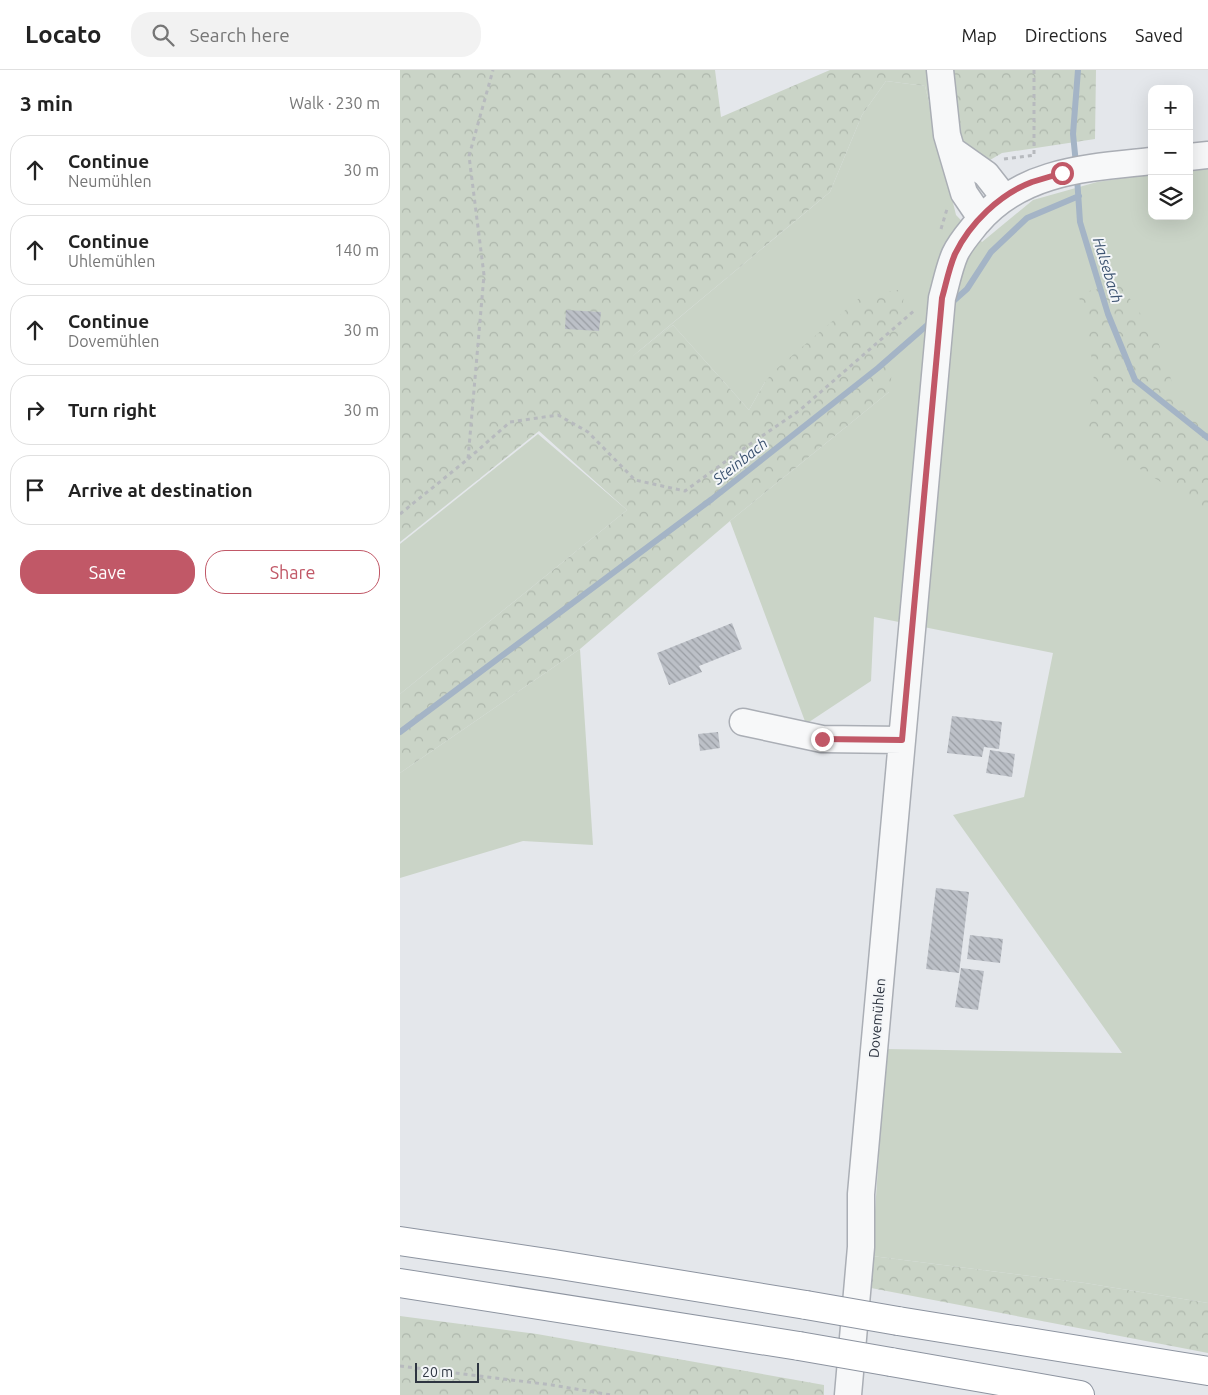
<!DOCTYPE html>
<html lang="en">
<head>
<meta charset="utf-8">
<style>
	body { margin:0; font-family:Ubuntu,sans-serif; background:#f2f2f2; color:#222 }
	.controls { position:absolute; right:15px; top:15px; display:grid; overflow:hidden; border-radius:10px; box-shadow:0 5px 20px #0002 }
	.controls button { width:45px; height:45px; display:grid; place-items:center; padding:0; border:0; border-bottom:1px solid #e0e0e0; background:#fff; color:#222; font:25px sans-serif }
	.scale { position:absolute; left:15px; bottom:12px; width:64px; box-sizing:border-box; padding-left:5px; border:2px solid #2e3541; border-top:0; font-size:14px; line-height:18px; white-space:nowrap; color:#2e3541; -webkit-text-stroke:4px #f4f6f8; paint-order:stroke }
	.stop { position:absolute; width:15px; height:15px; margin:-11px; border:4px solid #c15867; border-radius:50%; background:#fff }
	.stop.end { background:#c15867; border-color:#fff; box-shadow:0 1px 5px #0008 }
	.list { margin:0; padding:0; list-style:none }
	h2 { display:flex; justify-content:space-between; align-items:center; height:65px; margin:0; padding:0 20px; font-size:21px }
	h2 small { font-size:16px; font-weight:400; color:#767676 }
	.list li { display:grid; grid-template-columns:32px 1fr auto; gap:15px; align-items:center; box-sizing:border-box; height:70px; margin:0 10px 10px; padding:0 10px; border:1px solid #e0e0e0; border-radius:20px }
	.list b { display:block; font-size:19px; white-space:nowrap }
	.list p { margin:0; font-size:16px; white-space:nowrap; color:#767676 }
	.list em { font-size:16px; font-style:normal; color:#767676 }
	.actions { display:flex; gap:10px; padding:15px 20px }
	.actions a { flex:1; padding:11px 0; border:1px solid #c15867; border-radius:20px; text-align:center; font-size:18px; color:#c15867 }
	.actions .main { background:#c15867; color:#fff }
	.icon { flex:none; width:28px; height:28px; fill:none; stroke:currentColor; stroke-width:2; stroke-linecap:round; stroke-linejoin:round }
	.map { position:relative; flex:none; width:808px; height:1325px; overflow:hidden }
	header { display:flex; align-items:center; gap:30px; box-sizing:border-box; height:70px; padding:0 25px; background:#fff; border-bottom:1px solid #e0e0e0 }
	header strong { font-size:24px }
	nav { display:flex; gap:28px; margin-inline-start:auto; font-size:18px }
	.search { width:350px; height:45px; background:#f2f2f2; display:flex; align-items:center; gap:12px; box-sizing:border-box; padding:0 18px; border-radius:20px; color:#767676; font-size:19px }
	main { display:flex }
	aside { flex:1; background:#fff }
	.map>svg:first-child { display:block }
	.grass { fill:#cad4c7 }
	.forest { fill:url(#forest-crowns) }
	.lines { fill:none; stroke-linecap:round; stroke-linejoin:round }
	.stream { stroke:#a4b4c6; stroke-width:6 }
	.building { fill:url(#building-back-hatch) }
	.minor-casing { stroke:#aaaeb5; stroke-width:29 }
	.highway-casing { stroke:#8d94a0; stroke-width:30 }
	.path { stroke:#b7babe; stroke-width:3; stroke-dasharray:4 4; stroke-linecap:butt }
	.minor { stroke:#f7f8f9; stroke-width:26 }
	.highway { stroke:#fff; stroke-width:28 }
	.highway-bridge-casing { stroke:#8d94a0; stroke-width:30; stroke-linecap:butt }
	.highway-bridge { stroke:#fff; stroke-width:28 }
	.route { stroke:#c15867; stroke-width:6 }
	.labels { text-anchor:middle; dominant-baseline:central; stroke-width:4; stroke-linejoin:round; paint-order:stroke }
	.street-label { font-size:14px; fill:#2e3541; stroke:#f4f6f8 }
	.water-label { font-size:15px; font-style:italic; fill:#3c5371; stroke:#f4f6f8 }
</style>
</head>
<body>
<header>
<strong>Locato</strong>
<div class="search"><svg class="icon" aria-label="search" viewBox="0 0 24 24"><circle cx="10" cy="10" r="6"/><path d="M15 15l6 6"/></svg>Search here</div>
<nav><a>Map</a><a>Directions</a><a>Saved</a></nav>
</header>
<main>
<aside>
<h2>3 min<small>Walk · 230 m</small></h2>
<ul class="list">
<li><svg class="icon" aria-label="ahead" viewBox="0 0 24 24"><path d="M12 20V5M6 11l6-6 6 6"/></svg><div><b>Continue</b><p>Neumühlen</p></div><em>30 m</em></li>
<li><svg class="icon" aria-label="ahead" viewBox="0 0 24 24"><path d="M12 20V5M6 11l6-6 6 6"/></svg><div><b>Continue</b><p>Uhlemühlen</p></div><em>140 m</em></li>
<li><svg class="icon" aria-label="ahead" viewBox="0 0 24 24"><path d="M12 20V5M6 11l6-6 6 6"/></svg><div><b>Continue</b><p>Dovemühlen</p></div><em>30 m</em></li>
<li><svg class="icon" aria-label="right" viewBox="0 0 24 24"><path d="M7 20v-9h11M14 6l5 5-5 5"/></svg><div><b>Turn right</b></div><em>30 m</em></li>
<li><svg class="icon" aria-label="arrive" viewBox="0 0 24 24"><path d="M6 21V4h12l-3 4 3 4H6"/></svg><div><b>Arrive at destination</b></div></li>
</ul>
<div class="actions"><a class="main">Save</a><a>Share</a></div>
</aside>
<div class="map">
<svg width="808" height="1325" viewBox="0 0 808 1325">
	<defs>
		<pattern id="forest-crowns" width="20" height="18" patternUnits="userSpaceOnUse" patternTransform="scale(1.25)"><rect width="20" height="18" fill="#cad4c7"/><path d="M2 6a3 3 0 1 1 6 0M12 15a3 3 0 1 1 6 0" fill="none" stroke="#aeb7ac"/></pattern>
		<pattern id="building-back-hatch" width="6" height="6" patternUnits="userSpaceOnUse" patternTransform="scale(1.25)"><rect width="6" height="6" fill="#bcc0c7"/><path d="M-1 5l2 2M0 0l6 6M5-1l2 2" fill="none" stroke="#999da3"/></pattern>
	</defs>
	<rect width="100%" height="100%" fill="#e4e7eb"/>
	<path class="grass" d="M486 11 525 16 556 145 582 172 633 130 697 112 752 104V146H789V99L808 96V1233L685 1213 472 1186 486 979 722 983 553 745 624 727 653 583 474 547 471 611 406 654 330 451 489 322 365 312 349 340 273 255 208 307 430 122 462 45Z
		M138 364 227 440 0 624V474Z
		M180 579 193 775 123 771 0 808V703Z"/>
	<path class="forest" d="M0 0H315L321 47 430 0H696L695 69 602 83 549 114 525 16 486 11 462 45 430 122 233 286 273 255 349 340 365 312 374 301 463 225 505 219 489 322 330 451 180 579 0 703V624L227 440 139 361 0 472Z
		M719 213 756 266 780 335 808 349V452L791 431 686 365 694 311 688 256 678 224Z
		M472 1186 685 1213 808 1233V1283L471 1218Z
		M0 1246 137 1264 424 1315V1325H0Z"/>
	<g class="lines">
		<path class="stream" d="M676 94 673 64 678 0
			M677 107 680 152 708 244 735 310 808 368
			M549 235 567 219 591 182 627 148 679 126
			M0 662 312 429 478 298 533 250"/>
	</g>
	<path class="building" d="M166 240 201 242 199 261 165 259Z
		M332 553 342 579 299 596 302 602 269 615 257 583Z
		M552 646 602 652 599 679 584 677 582 687 547 683Z
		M318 662 320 678 300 681 298 664Z
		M590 680 615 684 612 707 586 703Z
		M536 818 569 822 559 903 526 899Z
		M570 865 603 869 600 893 567 889Z
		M561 898 584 901 578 940 555 937Z"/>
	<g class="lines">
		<g class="minor-casing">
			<path id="minor" d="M540 0 547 65 564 123 581 148
				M552 80 586 104 604 127
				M789 87 808 85
				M343 652 422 669 502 670
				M448 1325 461 1177V1124L542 228C546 214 549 198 555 184 560 173 569 163 577 153 622 100 688 98 752 91"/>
		</g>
		<g class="highway-casing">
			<path id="highway" d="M0 1171 154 1194 406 1235
				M0 1213 399 1276
				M498 1251 808 1301
				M491 1292 680 1325"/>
		</g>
		<path class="path" d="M634 0V85
			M604 89 635 85
			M541 159 547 139
			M68 389 110 352 158 345 188 362 235 410 285 421 340 381 400 340 516 239
			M0 444 68 389 84 205 69 86 93 0
			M0 1296 152 1315 211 1325"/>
		<use href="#minor" class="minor"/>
		<use href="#highway" class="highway"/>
		<g class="highway-bridge-casing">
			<path id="highway-bridge" d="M406 1235 498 1251
				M399 1276 491 1292"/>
		</g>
		<use href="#highway-bridge" class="highway-bridge"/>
	</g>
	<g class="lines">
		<path class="route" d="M422 669 502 670 542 228C546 214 549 198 555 184 570 153 600 124 632 112 642 109 652 106 662 103"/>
	</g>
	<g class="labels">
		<g class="street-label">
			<text transform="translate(477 948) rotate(-85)">Dovemühlen</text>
		</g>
		<g class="water-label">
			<text transform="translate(708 200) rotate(73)">Halsebach</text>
			<text transform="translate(340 391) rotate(-38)">Steinbach</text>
		</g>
	</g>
</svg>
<div class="controls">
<button>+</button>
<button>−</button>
<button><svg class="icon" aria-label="layers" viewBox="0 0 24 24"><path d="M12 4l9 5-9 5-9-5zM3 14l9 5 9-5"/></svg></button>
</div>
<div class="scale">20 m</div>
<div class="stop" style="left:662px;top:103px"></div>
<div class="stop end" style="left:422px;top:669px"></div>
</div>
</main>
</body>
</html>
